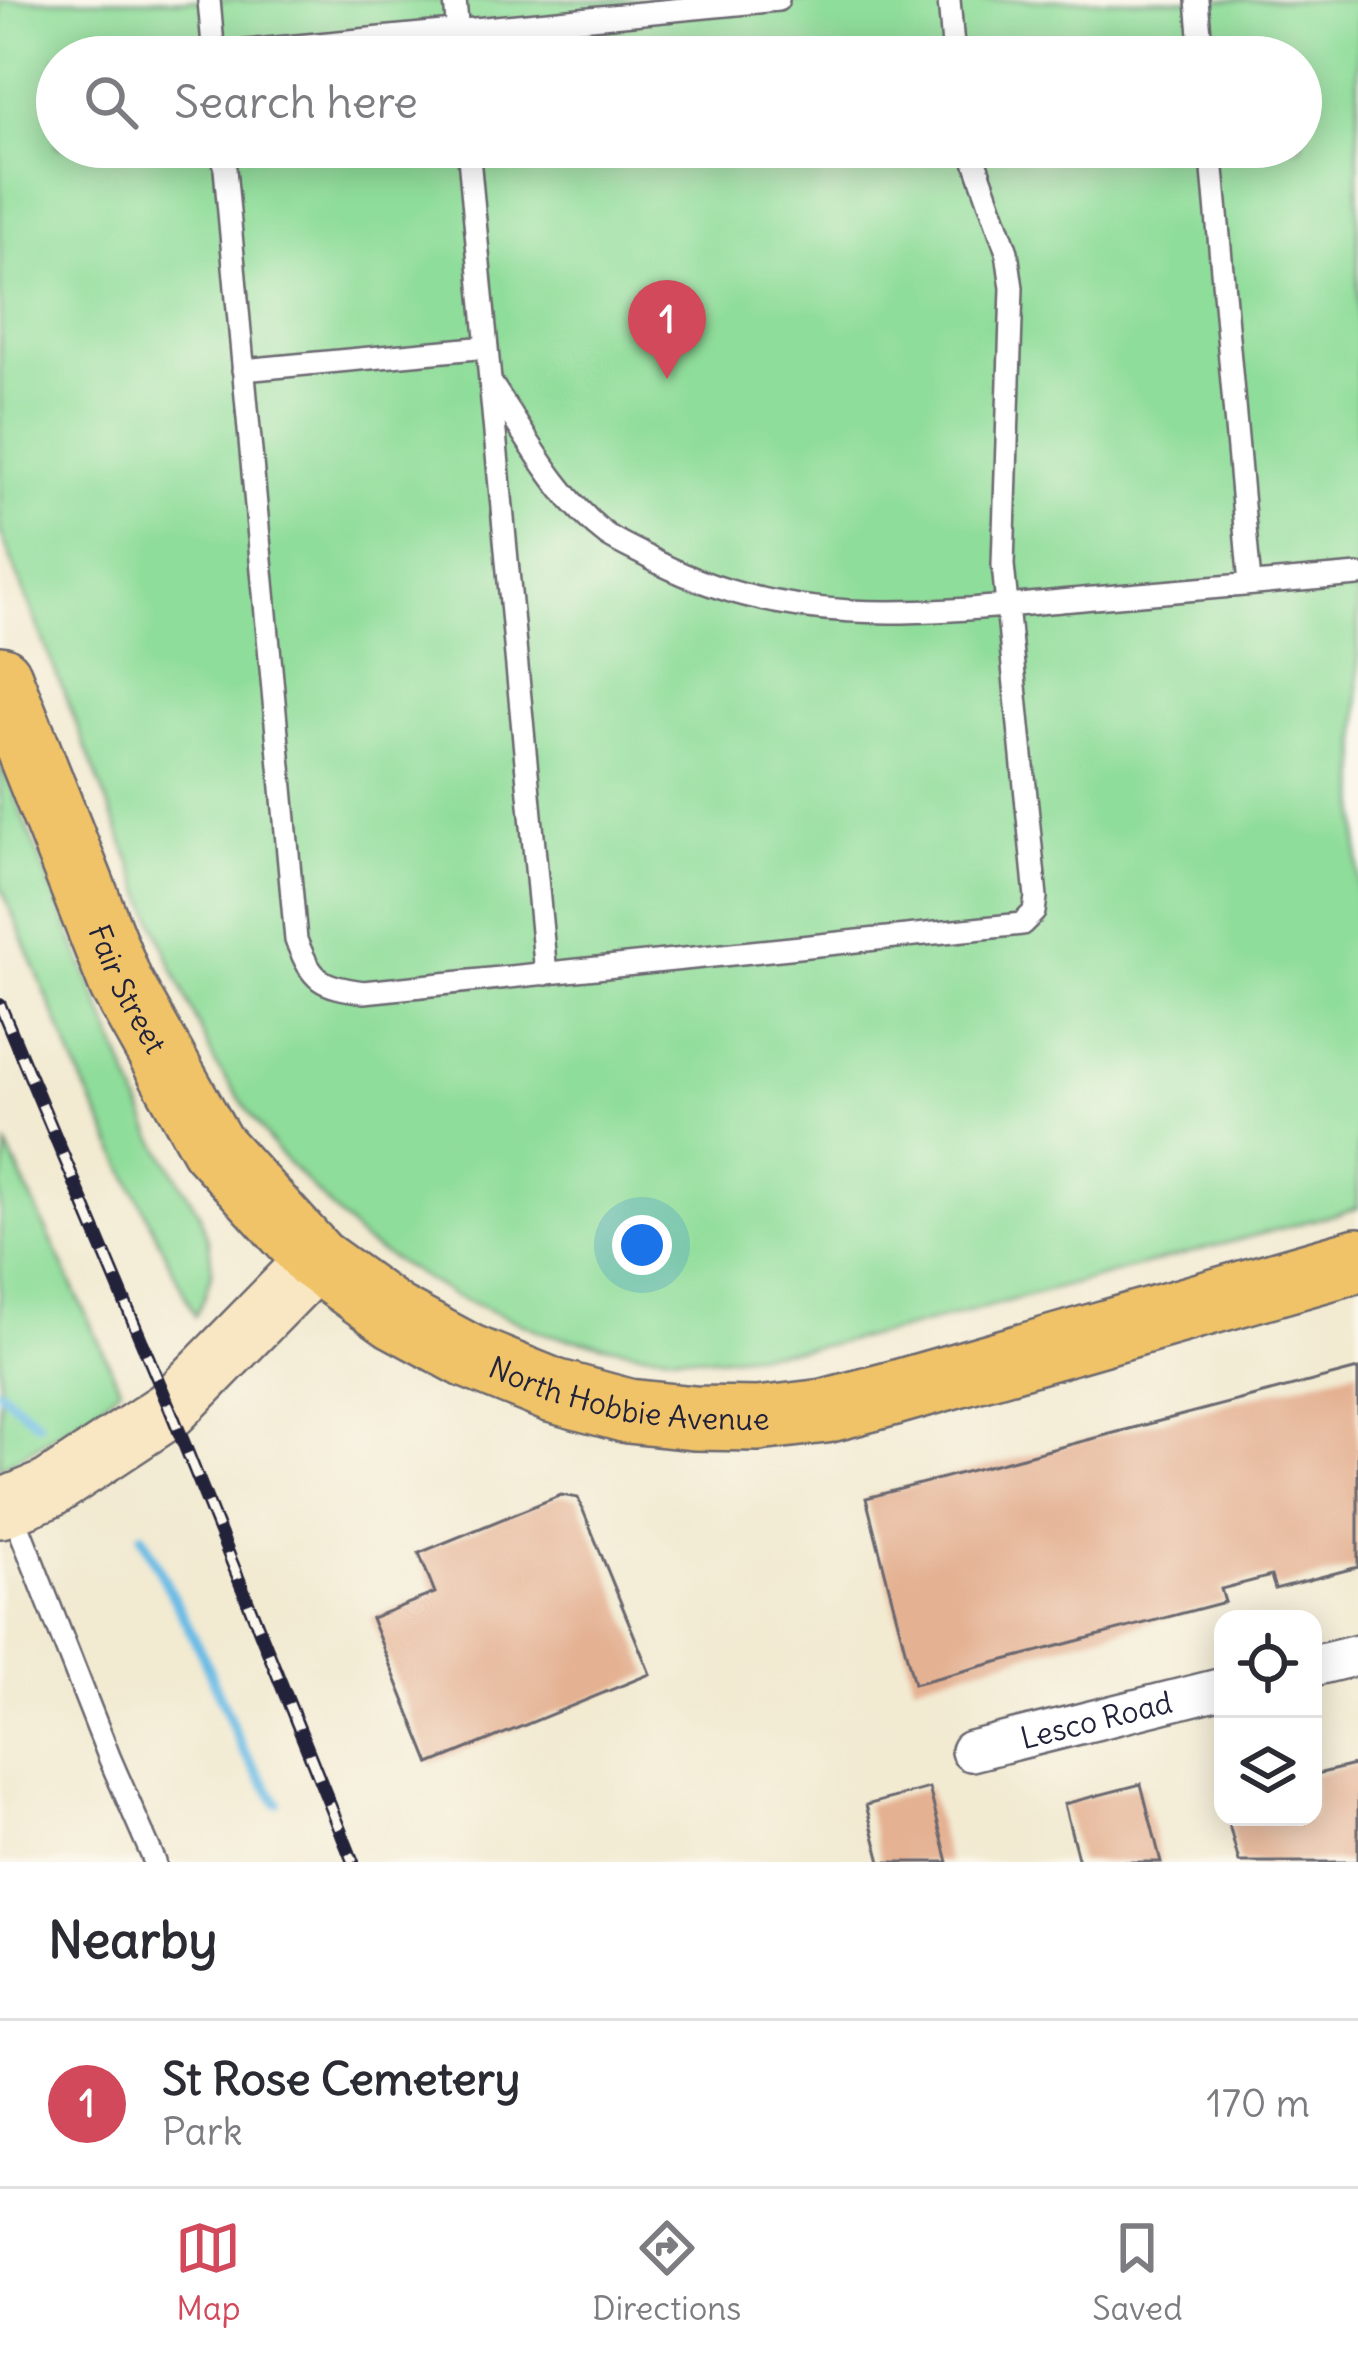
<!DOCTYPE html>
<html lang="en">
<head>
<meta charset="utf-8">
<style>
	body { margin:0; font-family:Delius,sans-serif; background:#f7f7f7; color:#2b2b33 }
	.controls { position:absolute; right:36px; bottom:36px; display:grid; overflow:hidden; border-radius:24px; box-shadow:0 6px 30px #0003 }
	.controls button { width:108px; height:108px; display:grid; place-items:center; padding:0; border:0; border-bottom:3px solid #e1e1e2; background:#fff; color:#2b2b33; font:60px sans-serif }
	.you { position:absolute; left:642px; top:1245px; width:42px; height:42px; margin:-30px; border:9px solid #fff; border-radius:50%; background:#1a73e8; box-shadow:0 0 0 18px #1a73e833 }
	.badge { display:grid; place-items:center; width:78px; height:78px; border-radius:50%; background:#d1495b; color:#fff; font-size:39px; font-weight:700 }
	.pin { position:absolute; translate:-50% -99px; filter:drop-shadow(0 3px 6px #0008) }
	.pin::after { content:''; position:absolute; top:63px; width:42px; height:36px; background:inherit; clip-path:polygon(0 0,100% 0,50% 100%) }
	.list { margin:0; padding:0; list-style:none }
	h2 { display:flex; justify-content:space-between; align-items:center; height:156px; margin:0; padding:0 48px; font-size:51px }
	h2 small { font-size:39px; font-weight:400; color:#7c7c81 }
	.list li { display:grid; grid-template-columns:78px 1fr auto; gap:36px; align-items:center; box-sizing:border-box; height:168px; padding:0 48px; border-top:3px solid #e1e1e2 }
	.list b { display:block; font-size:45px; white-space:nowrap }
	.list p { margin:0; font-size:39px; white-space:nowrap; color:#7c7c81 }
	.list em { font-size:39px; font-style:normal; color:#7c7c81 }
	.icon { flex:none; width:66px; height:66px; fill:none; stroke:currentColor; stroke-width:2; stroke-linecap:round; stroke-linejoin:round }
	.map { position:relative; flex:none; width:1358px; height:1862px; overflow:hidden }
	.search { position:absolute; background:#fff; box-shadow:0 6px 30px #0003; left:36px; right:36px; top:36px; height:132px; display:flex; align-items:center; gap:30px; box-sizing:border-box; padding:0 42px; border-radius:66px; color:#7c7c81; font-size:45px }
	.sheet { height:324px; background:#fff }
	nav { display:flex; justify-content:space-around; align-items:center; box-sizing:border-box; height:168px; border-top:3px solid #e1e1e2; background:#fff; font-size:33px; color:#7c7c81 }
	nav a { display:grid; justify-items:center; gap:6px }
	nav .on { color:#d1495b }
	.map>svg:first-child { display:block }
	.green { fill:#8fdd9a; stroke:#58806a; stroke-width:3; fill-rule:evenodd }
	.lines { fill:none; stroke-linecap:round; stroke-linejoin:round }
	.stream { stroke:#6abce5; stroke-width:10 }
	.building { fill:#e4b192 }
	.service-casing { stroke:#6b6870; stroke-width:26 }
	.minor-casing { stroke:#6b6870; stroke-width:44 }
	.secondary-casing { stroke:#6b6870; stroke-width:62 }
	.primary-casing { stroke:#6b6870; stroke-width:68 }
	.service { stroke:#fff; stroke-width:21 }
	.minor { stroke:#fff; stroke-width:39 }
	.secondary { stroke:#f9e7c3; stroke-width:57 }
	.primary { stroke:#f0c369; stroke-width:63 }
	.rail-casing { stroke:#22223b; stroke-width:14 }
	.rail { stroke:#fbf7ec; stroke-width:9; stroke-dasharray:27; stroke-linecap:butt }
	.labels { text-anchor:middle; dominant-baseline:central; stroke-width:10; stroke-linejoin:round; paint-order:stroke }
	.street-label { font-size:30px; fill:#22223b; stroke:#fbf7ec }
</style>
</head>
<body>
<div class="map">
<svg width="1358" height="1862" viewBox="0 0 1358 1862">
	<rect width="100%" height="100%" fill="#fbf7ec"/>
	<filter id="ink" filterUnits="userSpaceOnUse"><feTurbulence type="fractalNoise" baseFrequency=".00833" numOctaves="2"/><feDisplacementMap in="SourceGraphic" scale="24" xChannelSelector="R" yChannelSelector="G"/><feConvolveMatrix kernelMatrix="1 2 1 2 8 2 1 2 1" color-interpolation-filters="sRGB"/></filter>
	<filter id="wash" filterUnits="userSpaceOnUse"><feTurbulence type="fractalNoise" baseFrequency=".004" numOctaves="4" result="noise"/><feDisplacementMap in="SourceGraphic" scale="48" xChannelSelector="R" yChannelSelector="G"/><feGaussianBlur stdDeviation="2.7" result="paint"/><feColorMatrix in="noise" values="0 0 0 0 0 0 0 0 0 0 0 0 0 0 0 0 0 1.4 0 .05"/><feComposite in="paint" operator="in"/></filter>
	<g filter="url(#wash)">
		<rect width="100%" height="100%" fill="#f2ead1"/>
		<path class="green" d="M0 0H1358V1208L897 1331 816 1347 717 1358 641 1352 547 1334 452 1295 363 1241 276 1150 216 1065 170 961 0 531ZM57 57H1301V147H57Z
			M0 761 152 1134 199 1213 209 1243 212 1271 204 1299 195 1316 83 1083 0 884Z
			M7 1146 120 1387 95 1410 0 1468V1186L3 1179Z"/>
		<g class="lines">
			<path class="stream" d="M0 1391 38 1423
				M142 1536 202 1654 243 1750 277 1803"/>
		</g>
		<g id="blocks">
			<path class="building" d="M1358 1369V1567L1275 1589 1271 1576 1221 1589 1225 1602 914 1684 866 1498Z
				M561 1495 578 1498 650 1674 430 1764 371 1618 435 1593 419 1553Z
				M1358 1764V1862H1239L1227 1817H1313V1775Z
				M1141 1784 1161 1862H1079L1064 1804Z
				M929 1788 948 1862H881L866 1805Z"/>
		</g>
	</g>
	<g filter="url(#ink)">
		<use href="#blocks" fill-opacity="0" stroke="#6b6870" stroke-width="3"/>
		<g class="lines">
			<g class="service-casing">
				<path id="service" d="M209 0 214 57
					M455 0 460 57
					M949 0 954 57
					M1197 0 1202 57
					M214 54 778 0
					M223 147 296 940C314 983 319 985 364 992L1022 924 1034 912 1036 897 1003 565 1012 288 1007 252 970 147
					M468 147 546 974
					M1211 147 1250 584
					M243 370 487 347
					M491 383C525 434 557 497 607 535 622 545 640 552 655 561 797 634 942 611 1094 598 1182 590 1270 582 1358 575
					M10 1505 110 1759 155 1862"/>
			</g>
			<g class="minor-casing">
				<g id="minor">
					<path d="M1313 1666 1358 1655"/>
					<path id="s1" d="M971 1751 1223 1688"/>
				</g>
			</g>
			<g class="secondary-casing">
				<path id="secondary" d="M0 1509 49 1489 170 1409 316 1260"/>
			</g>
			<g class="primary-casing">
				<g id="primary">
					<path id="s2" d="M0 678 121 984 212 1146 316 1260 394 1316 468 1356 554 1391 628 1411 694 1418 758 1419 825 1411 894 1393 1358 1260"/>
				</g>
			</g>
			<use href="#service" class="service"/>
			<use href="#minor" class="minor"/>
			<use href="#secondary" class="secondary"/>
			<use href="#primary" class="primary"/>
			<g class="rail-casing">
				<path id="rail" d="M0 1005 170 1409 353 1862"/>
			</g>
			<use href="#rail" class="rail"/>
		</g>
	</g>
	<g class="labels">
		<g class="street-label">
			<text stroke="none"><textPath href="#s2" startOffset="336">Fair Street</textPath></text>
			<text stroke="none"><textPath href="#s2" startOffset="1017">North Hobbie Avenue</textPath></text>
			<text stroke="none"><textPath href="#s1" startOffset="129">Lesco Road</textPath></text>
		</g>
	</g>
</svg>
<div class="controls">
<button><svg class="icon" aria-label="locate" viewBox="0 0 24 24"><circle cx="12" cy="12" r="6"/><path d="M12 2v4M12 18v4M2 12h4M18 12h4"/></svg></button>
<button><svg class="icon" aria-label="layers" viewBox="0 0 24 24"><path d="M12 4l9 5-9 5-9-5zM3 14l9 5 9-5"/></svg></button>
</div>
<div class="you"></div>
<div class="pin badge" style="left:667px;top:379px">1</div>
<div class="search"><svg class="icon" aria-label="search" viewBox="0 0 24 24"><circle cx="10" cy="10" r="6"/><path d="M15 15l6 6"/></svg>Search here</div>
</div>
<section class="sheet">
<h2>Nearby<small></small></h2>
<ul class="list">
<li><span class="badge">1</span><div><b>St Rose Cemetery</b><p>Park</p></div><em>170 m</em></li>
</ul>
</section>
<nav>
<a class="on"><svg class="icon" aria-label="map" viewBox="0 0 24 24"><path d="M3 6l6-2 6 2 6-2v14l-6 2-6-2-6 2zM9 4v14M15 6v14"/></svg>Map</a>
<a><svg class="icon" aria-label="directions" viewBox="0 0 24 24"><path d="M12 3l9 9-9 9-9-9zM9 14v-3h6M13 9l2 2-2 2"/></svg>Directions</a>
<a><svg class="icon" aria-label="saved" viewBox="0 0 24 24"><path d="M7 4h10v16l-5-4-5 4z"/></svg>Saved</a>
</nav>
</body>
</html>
